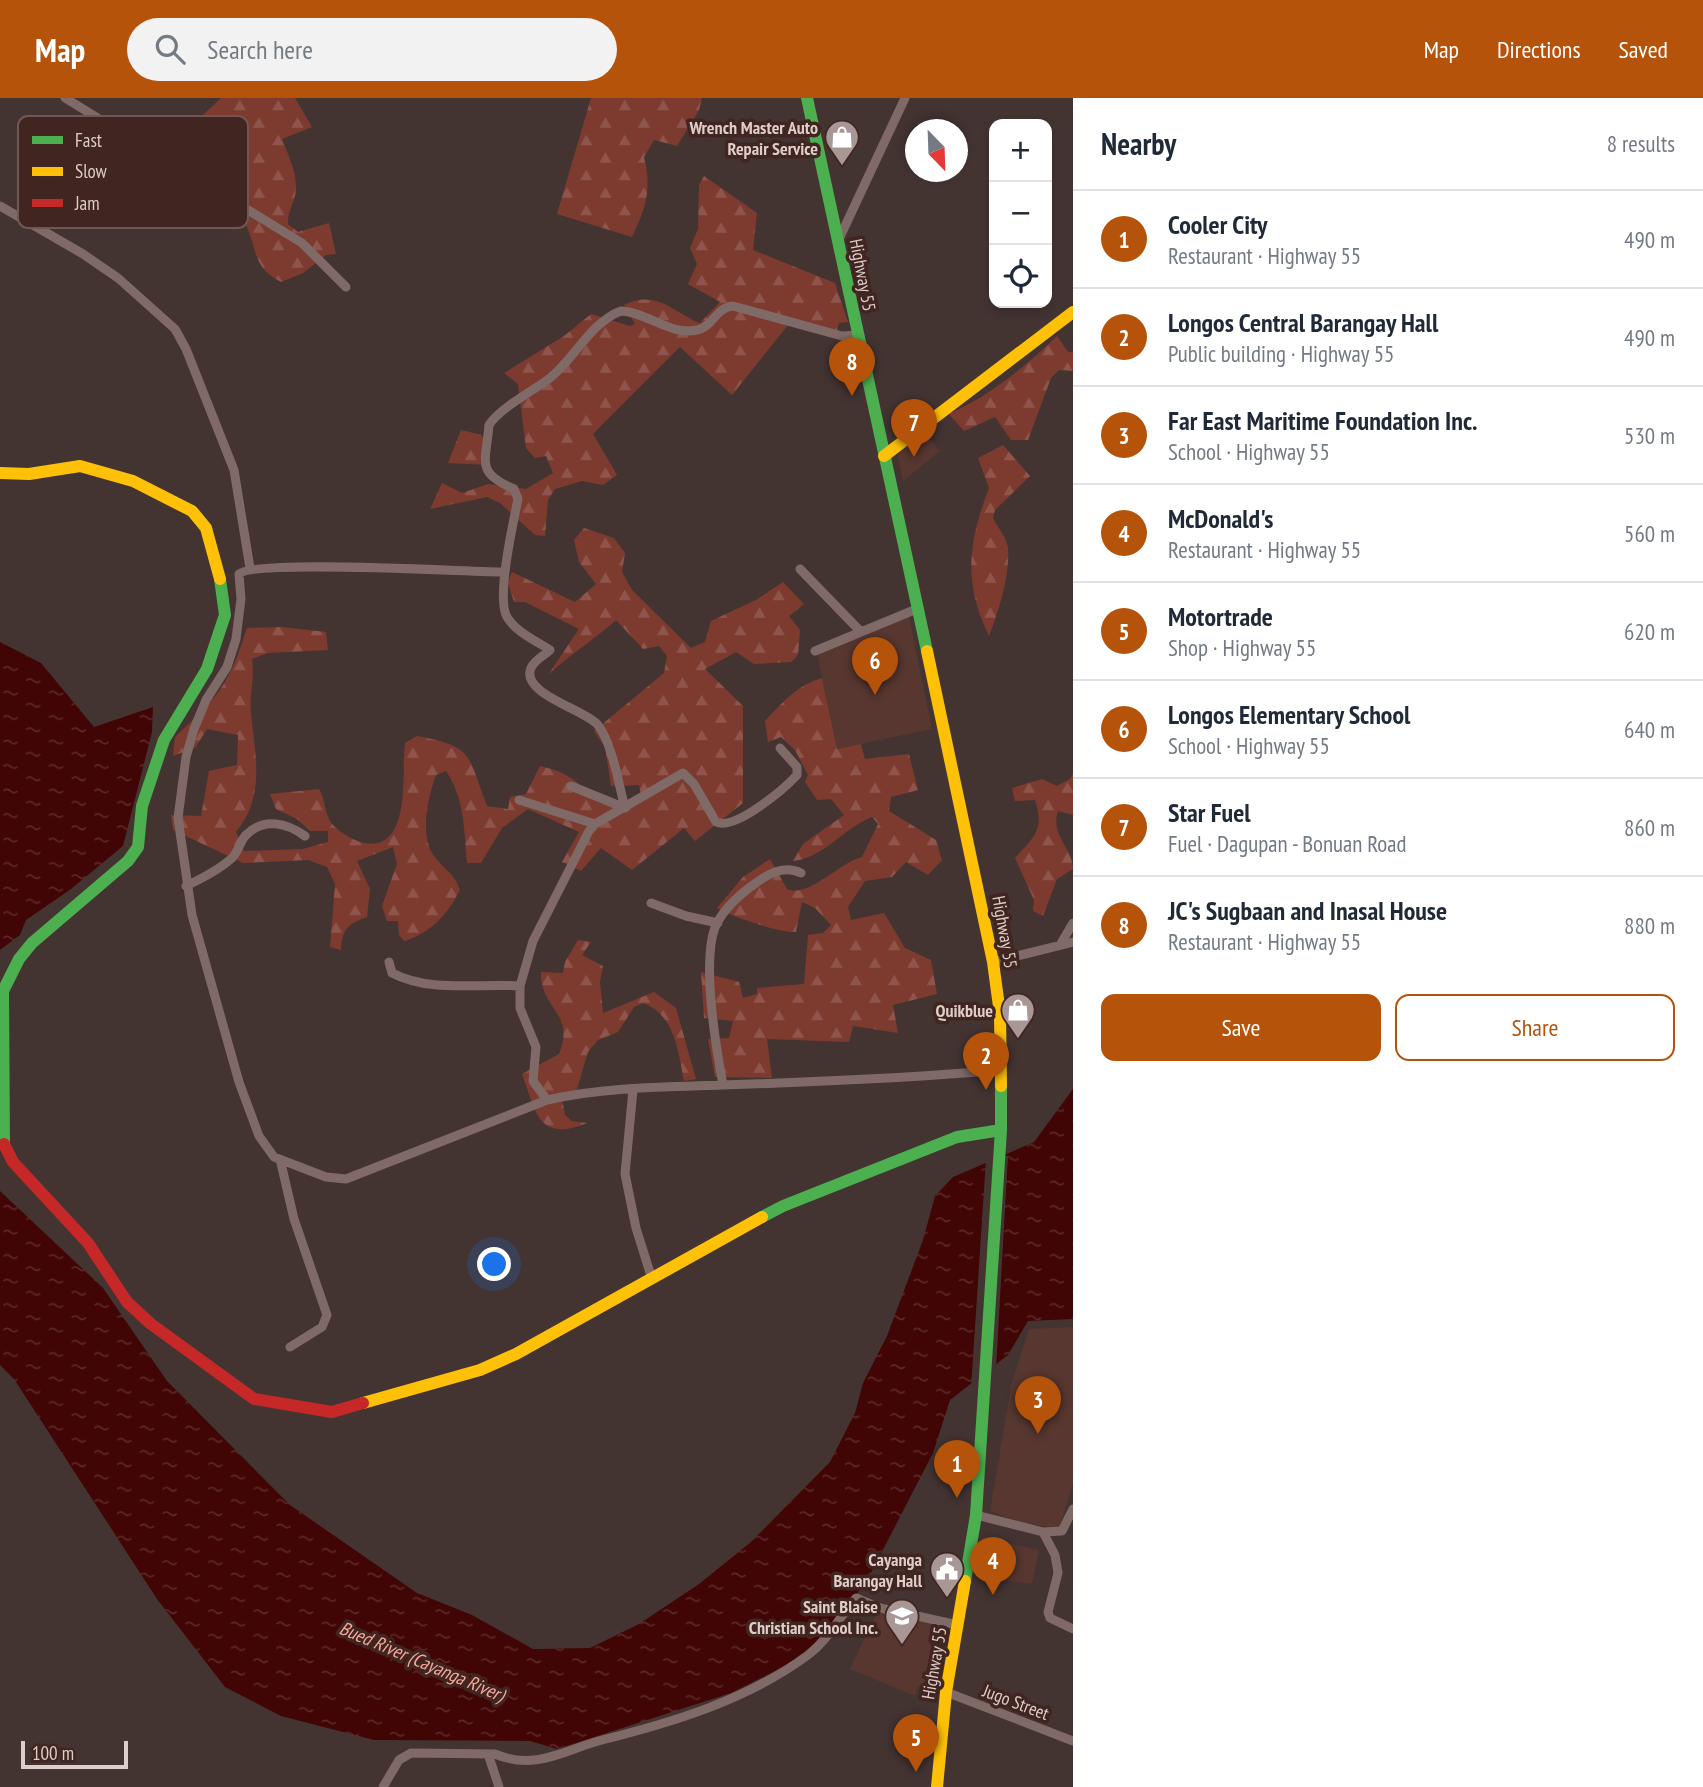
<!DOCTYPE html>
<html lang="en">
<head>
<meta charset="utf-8">
<style>
	body { margin:0; font-family:"PT Sans Narrow",sans-serif; background:#f2f2f3; color:#1f2937 }
	.controls { position:absolute; right:21px; top:21px; display:grid; overflow:hidden; border-radius:14px; box-shadow:0 4px 10px #0003 }
	.controls button { width:63px; height:63px; display:grid; place-items:center; padding:0; border:0; border-bottom:2px solid #e0e1e3; background:#fff; color:#1f2937; font:35px sans-serif }
	.compass { position:absolute; left:905px; top:21px; width:63px; height:63px; border-radius:50%; background:#fff; box-shadow:0 4px 10px #0003; rotate:157deg }
	.scale { position:absolute; left:21px; bottom:18px; width:107px; box-sizing:border-box; padding-left:7px; border:4px solid #dfcdc9; border-top:0; font-size:19px; line-height:24px; white-space:nowrap; color:#dfcdc9; -webkit-text-stroke:5px #402520; paint-order:stroke }
	.you { position:absolute; left:495px; top:1167px; width:24px; height:24px; margin:-18px; border:5px solid #fff; border-radius:50%; background:#1a73e8; box-shadow:0 0 0 10px #1a73e833 }
	.badge { display:grid; place-items:center; width:46px; height:46px; border-radius:50%; background:#b45309; color:#fff; font-size:23px; font-weight:700 }
	.pin { position:absolute; translate:-50% -58px; filter:drop-shadow(0 2px 4px #0008) }
	.pin::after { content:''; position:absolute; top:37px; width:24px; height:21px; background:inherit; clip-path:polygon(0 0,100% 0,50% 100%) }
	.list { margin:0; padding:0; list-style:none }
	h2 { display:flex; justify-content:space-between; align-items:center; height:91px; margin:0; padding:0 28px; font-size:30px }
	h2 small { font-size:23px; font-weight:400; color:#747a83 }
	.list li { display:grid; grid-template-columns:46px 1fr auto; gap:21px; align-items:center; box-sizing:border-box; height:98px; padding:0 28px; border-top:2px solid #e0e1e3 }
	.list b { display:block; font-size:26px; white-space:nowrap }
	.list p { margin:0; font-size:23px; white-space:nowrap; color:#747a83 }
	.list em { font-size:23px; font-style:normal; color:#747a83 }
	.actions { display:flex; gap:14px; padding:21px 28px }
	.actions a { flex:1; padding:16px 0; border:2px solid #b45309; border-radius:14px; text-align:center; font-size:24px; color:#b45309 }
	.actions .main { background:#b45309; color:#fff }
	.icon { flex:none; width:38px; height:38px; fill:none; stroke:currentColor; stroke-width:2; stroke-linecap:round; stroke-linejoin:round }
	.map { position:relative; flex:none; width:1073px; height:1689px; overflow:hidden }
	header { display:flex; align-items:center; gap:42px; box-sizing:border-box; height:98px; padding:0 35px; background:#b45309; color:#fff }
	header strong { font-size:33px }
	nav { display:flex; gap:38px; margin-inline-start:auto; font-size:24px }
	.search { width:490px; height:63px; background:#f2f2f3; display:flex; align-items:center; gap:18px; box-sizing:border-box; padding:0 24px; border-radius:38px; color:#747a83; font-size:26px }
	main { display:flex }
	aside { flex:1; background:#fff }
	.map>svg:first-child { display:block }
	.built { fill:#573730 }
	.forest { fill:url(#forest-firs) }
	.water { fill:url(#water-ripples) }
	.pier { fill:#433432 }
	.lines { fill:none; stroke-linecap:round; stroke-linejoin:round }
	.street { stroke:#7f6a67; stroke-width:9 }
	.fast { stroke:#4caf50; stroke-width:12 }
	.slow { stroke:#ffc107; stroke-width:12 }
	.jam { stroke:#c62828; stroke-width:12 }
	.labels { text-anchor:middle; dominant-baseline:central; stroke-width:7; stroke-linejoin:round; paint-order:stroke }
	.poi-label { font-size:18px; font-weight:bold; fill:#dfcdc9; stroke:#402520; text-anchor:end }
	.street-label { font-size:18px; fill:#dfcdc9; stroke:#402520 }
	.water-label { font-size:19px; font-style:italic; fill:#f5a89a; stroke:#402520 }
	.key { fill:#402520; stroke:#705753; stroke-width:2 }
	.key-label { font-size:19px; fill:#dfcdc9 }
</style>
</head>
<body>
<header>
<strong>Map</strong>
<div class="search"><svg class="icon" aria-label="search" viewBox="0 0 24 24"><circle cx="10" cy="10" r="6"/><path d="M15 15l6 6"/></svg>Search here</div>
<nav><a>Map</a><a>Directions</a><a>Saved</a></nav>
</header>
<main>
<div class="map">
<svg width="1073" height="1689" viewBox="0 0 1073 1689">
	<defs>
		<pattern id="forest-firs" width="22" height="20" patternUnits="userSpaceOnUse" patternTransform="scale(1.75)"><rect width="22" height="20" fill="#7d3a2f"/><path d="M5 1l3.5 6h-7zM16 11l3.5 6h-7z" fill="#8f554c"/></pattern>
		<pattern id="water-ripples" width="26" height="14" patternUnits="userSpaceOnUse" patternTransform="scale(1.75)"><rect width="26" height="14" fill="#400504"/><path d="M2 4q2-2 4 0t4 0M15 11q2-2 4 0t4 0" fill="none" stroke="#5b2827"/></pattern>
	</defs>
	<rect width="100%" height="100%" fill="#433432"/>
	<path class="built" d="M925 335 940 353 903 383 898 357Z
		M909 518 932 631 837 651 817 555Z
		M1073 1229V1386L1059 1431 1020 1424 990 1413 1011 1287 1029 1231Z
		M982 1439 1039 1452 1032 1486 976 1479Z
		M877 1514 946 1530 939 1589 918 1588 915 1598 850 1571Z"/>
	<path class="forest" d="M221 0H295L312 29 282 41C288 57 297 74 296 92 295 104 287 114 288 126L298 134 329 125 336 156 326 157 303 175 281 184C257 171 258 161 250 137 234 84 181 113 149 128L146 119 180 85 151 66Z
		M591 0H702L699 12 677 48 654 42 644 59C652 91 646 110 632 139L557 116Z
		M704 78 757 115 753 152 835 185 848 224 839 225 835 240 788 227 732 297 680 249 593 336 617 377 603 387 582 383 555 391 548 402 545 438 535 437 500 405 487 399 430 411 442 385 462 395 488 386 526 391 553 375 546 358 535 360 526 350 518 286 504 275 564 238 591 216 630 228 635 226 624 207C657 191 671 213 700 225L720 204 688 186 697 166 690 150 698 131 699 87Z
		M1057 238 1068 254H1073V273L1059 272 1051 280 1028 342H1011L995 319 964 333 949 316C990 297 1024 270 1057 238Z
		M461 332 482 337 489 367 448 365Z
		M1003 347 1030 378 995 412 993 420C998 431 1006 437 1008 450 1010 478 999 512 989 538 963 484 968 445 989 390L978 360Z
		M584 430 614 440 625 455 622 474 632 492 691 550 705 544 711 523 756 502 783 484 804 506 789 518 800 532 798 557 791 564 754 566 736 554 705 571 743 608V705L695 743 684 730 632 772 601 750 581 773 562 764 579 734 528 711 502 730 481 765H467C464 734 465 700 446 673L436 677C428 699 419 737 434 758 445 773 453 773 460 792 447 817 431 835 404 843L399 837 398 823H387L382 808 397 766 393 749 357 763 370 791 367 819C348 826 342 831 341 852L330 849 335 786 327 769 308 762 243 765 173 732 171 717 201 718 209 673 237 667 238 637 207 631 195 650 173 658 175 639C219 598 228 589 247 530L282 529 326 534 328 552 268 555 252 561C255 583 249 596 251 615 255 658 266 697 236 734L244 753 303 751 328 744V733H310L297 721 276 711 270 696 319 691C326 702 324 716 332 726 339 734 354 743 364 745 413 754 401 673 405 645L417 638C475 649 467 656 487 708L508 711 510 699 526 696 540 668C567 674 580 684 599 705L627 706 641 697 639 687 611 688 605 649 594 633 664 575 667 558 659 548 643 551 616 522C594 542 570 556 548 577L579 531 525 504H514L508 485 512 474 575 504 596 486 579 464 574 442Z
		M822 580 837 651 861 646 865 661 909 656 918 692 891 699 889 713 936 742 942 762 928 777 906 764 892 779 865 783 848 809 851 822 884 815 905 850 931 862 937 896 893 907 898 935 853 928 849 944 767 941 772 980 715 979 708 941 729 940 733 923 704 920 701 874 739 884 743 900 757 896V890L804 886 808 837 823 835 831 827 815 810 802 804 796 834C780 835 730 818 717 810L743 779 770 761 787 791C810 800 838 765 862 759L878 726 872 719C844 730 823 760 793 763L803 746 844 717 831 701 817 702 805 684 808 677 795 652 781 639 768 644 765 623C782 605 797 587 822 580Z
		M1073 676V717L1058 713C1050 738 1073 750 1073 771L1057 781 1043 818 1033 813 1034 802 1015 760C1034 739 1045 732 1035 702L1015 703 1012 690 1042 681 1057 688 1070 681Z
		M578 842 591 844 582 857 603 868 600 884 603 915 654 894 676 910 696 981 684 983C678 952 675 917 643 905L634 909 618 934 598 942 588 954 574 1001H562L565 1017 572 1023 587 1025C538 1045 536 1014 522 976L559 956C576 915 540 911 541 874L563 875 565 864Z"/>
	<path class="water" d="M0 544 41 565 94 629 153 609 152 634 123 748 71 791 26 822 20 837 0 852Z
		M1073 991V1221L1028 1223 1008 1257 950 1302 933 1355 872 1473 837 1526 801 1560 731 1595 557 1651 530 1643 374 1642 281 1618 225 1589 157 1501 14 1281 0 1267V1093L103 1190 167 1283 290 1407 417 1495 472 1517 533 1551 590 1550 639 1526 699 1486 751 1444 830 1364 855 1315 863 1285 887 1238 923 1142 935 1098 953 1079 1034 1044Z"/>
	<path class="pier" d="M995 1057 1008 1058 996 1271 971 1290 986 1061Z"/>
	<g class="lines">
		<path class="street" d="M65 0 302 145 346 189
			M0 108 83 156 118 180 175 231 186 251 234 372 250 470
			M839 141 905 0
			M800 471 861 534
			M505 474C469 474 253 461 239 476L241 501 236 541 227 569 206 602 194 631 186 659 178 720 192 817 239 984 259 1038 274 1059 326 1079 346 1081 547 1002C604 989 665 989 723 987 816 984 909 980 1002 972
			M815 553 919 510
			M571 688 625 710
			M519 702 595 726
			M625 710C619 688 612 643 597 626 583 611 520 595 531 570 535 561 545 557 550 552 536 543 516 534 507 519 496 500 513 426 518 401L514 391C475 374 486 365 489 327 500 310 533 293 550 280 575 260 591 224 621 213 647 214 670 238 697 232 713 229 716 209 733 208L842 238 857 237
			M186 788C203 780 219 772 232 760 239 753 240 743 246 737 264 719 287 725 305 738
			M651 805 686 818 718 825
			M1060 847 1073 825
			M389 864 392 875C430 895 480 885 520 888
			M993 864 1073 844
			M723 987C716 950 701 861 716 827 725 809 740 796 756 785 769 775 785 767 801 775
			M633 992 625 1076 636 1130 652 1181
			M547 1002 533 983 536 949 520 910V888L533 843 589 733 595 726 683 675 694 686 716 724C735 733 784 691 797 677V669L780 650
			M280 1061 294 1121 327 1217 322 1229 290 1249
			M976 1417 1043 1434 1062 1433 1073 1411
			M1043 1434 1055 1457 1058 1475 1048 1514 1050 1520 1073 1531
			M946 1594 1073 1643
			M488 1656 499 1689
			M383 1689 399 1662 411 1655 495 1656C535 1673 564 1652 602 1642 674 1624 747 1602 808 1557 829 1541 839 1519 856 1500L880 1510 958 1527"/>
		<path class="fast" d="M807 0 927 553
			M4 1046 3 893 19 861 32 845 128 763 138 749 142 708 164 642 207 571 225 517 220 481
			M762 1119 783 1108 957 1039 1001 1032
			M965 1483 976 1417 1001 1032V988"/>
		<path class="slow" d="M884 358 1073 214
			M0 375 29 376 80 368 133 383 192 413 206 430 220 481
			M927 553 993 864 1000 916 1001 988
			M363 1305 480 1272 516 1256 762 1119
			M937 1689 946 1594 965 1483"/>
		<path class="jam" d="M4 1046 13 1064 88 1145 127 1204 151 1226 254 1301 332 1314 363 1305"/>
	</g>
	<defs>
		<g id="shop-pin" transform="scale(1.75)"><path d="M0 17L-7.5 6A9.5 9.5 0 1 1 7.5 6Z" fill="#a89794" stroke="#402520"/><path d="M-5-2.5h2.3a2.7 3.5 0 0 1 5.4 0H5L5.5 6h-11ZM-1.5-2.5h3a1.5 2.3 0 0 0-3 0Z" fill="#fff"/></g>
		<g id="civic-pin" transform="scale(1.75)"><path d="M0 17L-7.5 6A9.5 9.5 0 1 1 7.5 6Z" fill="#a89794" stroke="#402520"/><path d="M-.6-6.5H3V-4.5H.6V-3L4-1V1h2V6H-6V1h2V-1L-.6-3ZM-1.2 2.5V6h2.4V2.5Z" fill="#fff"/></g>
		<g id="school-pin" transform="scale(1.75)"><path d="M0 17L-7.5 6A9.5 9.5 0 1 1 7.5 6Z" fill="#a89794" stroke="#402520"/><path d="M0-5L7-2L0 1L-7-2ZM-4 1L0 2.5L4 1V4Q0 6-4 4Z" fill="#fff"/></g>
	</defs>
	<g fill-rule="evenodd">
		<use href="#shop-pin" x="842" y="39"/>
		<use href="#shop-pin" x="1018" y="912"/>
		<use href="#civic-pin" x="947" y="1471"/>
		<use href="#school-pin" x="902" y="1518"/>
	</g>
	<g class="labels">
		<g class="poi-label">
			<text x="818" y="29">Wrench Master Auto<tspan x="818" dy="21">Repair Service</tspan></text>
			<text x="993" y="912">Quikblue</text>
			<text x="922" y="1461">Cayanga<tspan x="922" dy="21">Barangay Hall</tspan></text>
			<text x="878" y="1508">Saint Blaise<tspan x="878" dy="21">Christian School Inc.</tspan></text>
		</g>
		<g class="street-label">
			<text transform="translate(863 177) rotate(79)">Highway 55</text>
			<text transform="translate(1005 834) rotate(80)">Highway 55</text>
			<text transform="translate(934 1565) rotate(-80)">Highway 55</text>
			<text transform="translate(1016 1604) rotate(21)">Jugo Street</text>
		</g>
		<g class="water-label">
			<text transform="translate(422 1563) rotate(23)">Bued River (Cayanga River)</text>
		</g>
	</g>
	<rect x="18" y="18" width="230" height="112" rx="10" class="key"/>
	<rect x="32" y="38" width="31" height="8" fill="#4caf50"/>
	<rect x="32" y="69" width="31" height="9" fill="#ffc107"/>
	<rect x="32" y="101" width="31" height="8" fill="#c62828"/>
	<g class="key-label">
		<text x="75" y="49">Fast</text>
		<text x="75" y="80">Slow</text>
		<text x="75" y="112">Jam</text>
	</g>
</svg>
<div class="controls">
<button>+</button>
<button>−</button>
<button><svg class="icon" aria-label="locate" viewBox="0 0 24 24"><circle cx="12" cy="12" r="6"/><path d="M12 2v4M12 18v4M2 12h4M18 12h4"/></svg></button>
</div>
<svg class="compass" viewBox="-18 -18 36 36"><path d="M0-13l5 13h-10z" fill="#e53935"/><path d="M0 13l5-13h-10z" fill="#747a83"/></svg>
<div class="scale">100 m</div>
<div class="you"></div>
<div class="pin badge" style="left:957px;top:1400px">1</div>
<div class="pin badge" style="left:986px;top:992px">2</div>
<div class="pin badge" style="left:1038px;top:1336px">3</div>
<div class="pin badge" style="left:993px;top:1497px">4</div>
<div class="pin badge" style="left:916px;top:1674px">5</div>
<div class="pin badge" style="left:875px;top:597px">6</div>
<div class="pin badge" style="left:914px;top:359px">7</div>
<div class="pin badge" style="left:852px;top:298px">8</div>
</div>
<aside>
<h2>Nearby<small>8 results</small></h2>
<ul class="list">
<li><span class="badge">1</span><div><b>Cooler City</b><p>Restaurant · Highway 55</p></div><em>490 m</em></li>
<li><span class="badge">2</span><div><b>Longos Central Barangay Hall</b><p>Public building · Highway 55</p></div><em>490 m</em></li>
<li><span class="badge">3</span><div><b>Far East Maritime Foundation Inc.</b><p>School · Highway 55</p></div><em>530 m</em></li>
<li><span class="badge">4</span><div><b>McDonald's</b><p>Restaurant · Highway 55</p></div><em>560 m</em></li>
<li><span class="badge">5</span><div><b>Motortrade</b><p>Shop · Highway 55</p></div><em>620 m</em></li>
<li><span class="badge">6</span><div><b>Longos Elementary School</b><p>School · Highway 55</p></div><em>640 m</em></li>
<li><span class="badge">7</span><div><b>Star Fuel</b><p>Fuel · Dagupan - Bonuan Road</p></div><em>860 m</em></li>
<li><span class="badge">8</span><div><b>JC's Sugbaan and Inasal House</b><p>Restaurant · Highway 55</p></div><em>880 m</em></li>
</ul>
<div class="actions"><a class="main">Save</a><a>Share</a></div>
</aside>
</main>
</body>
</html>
